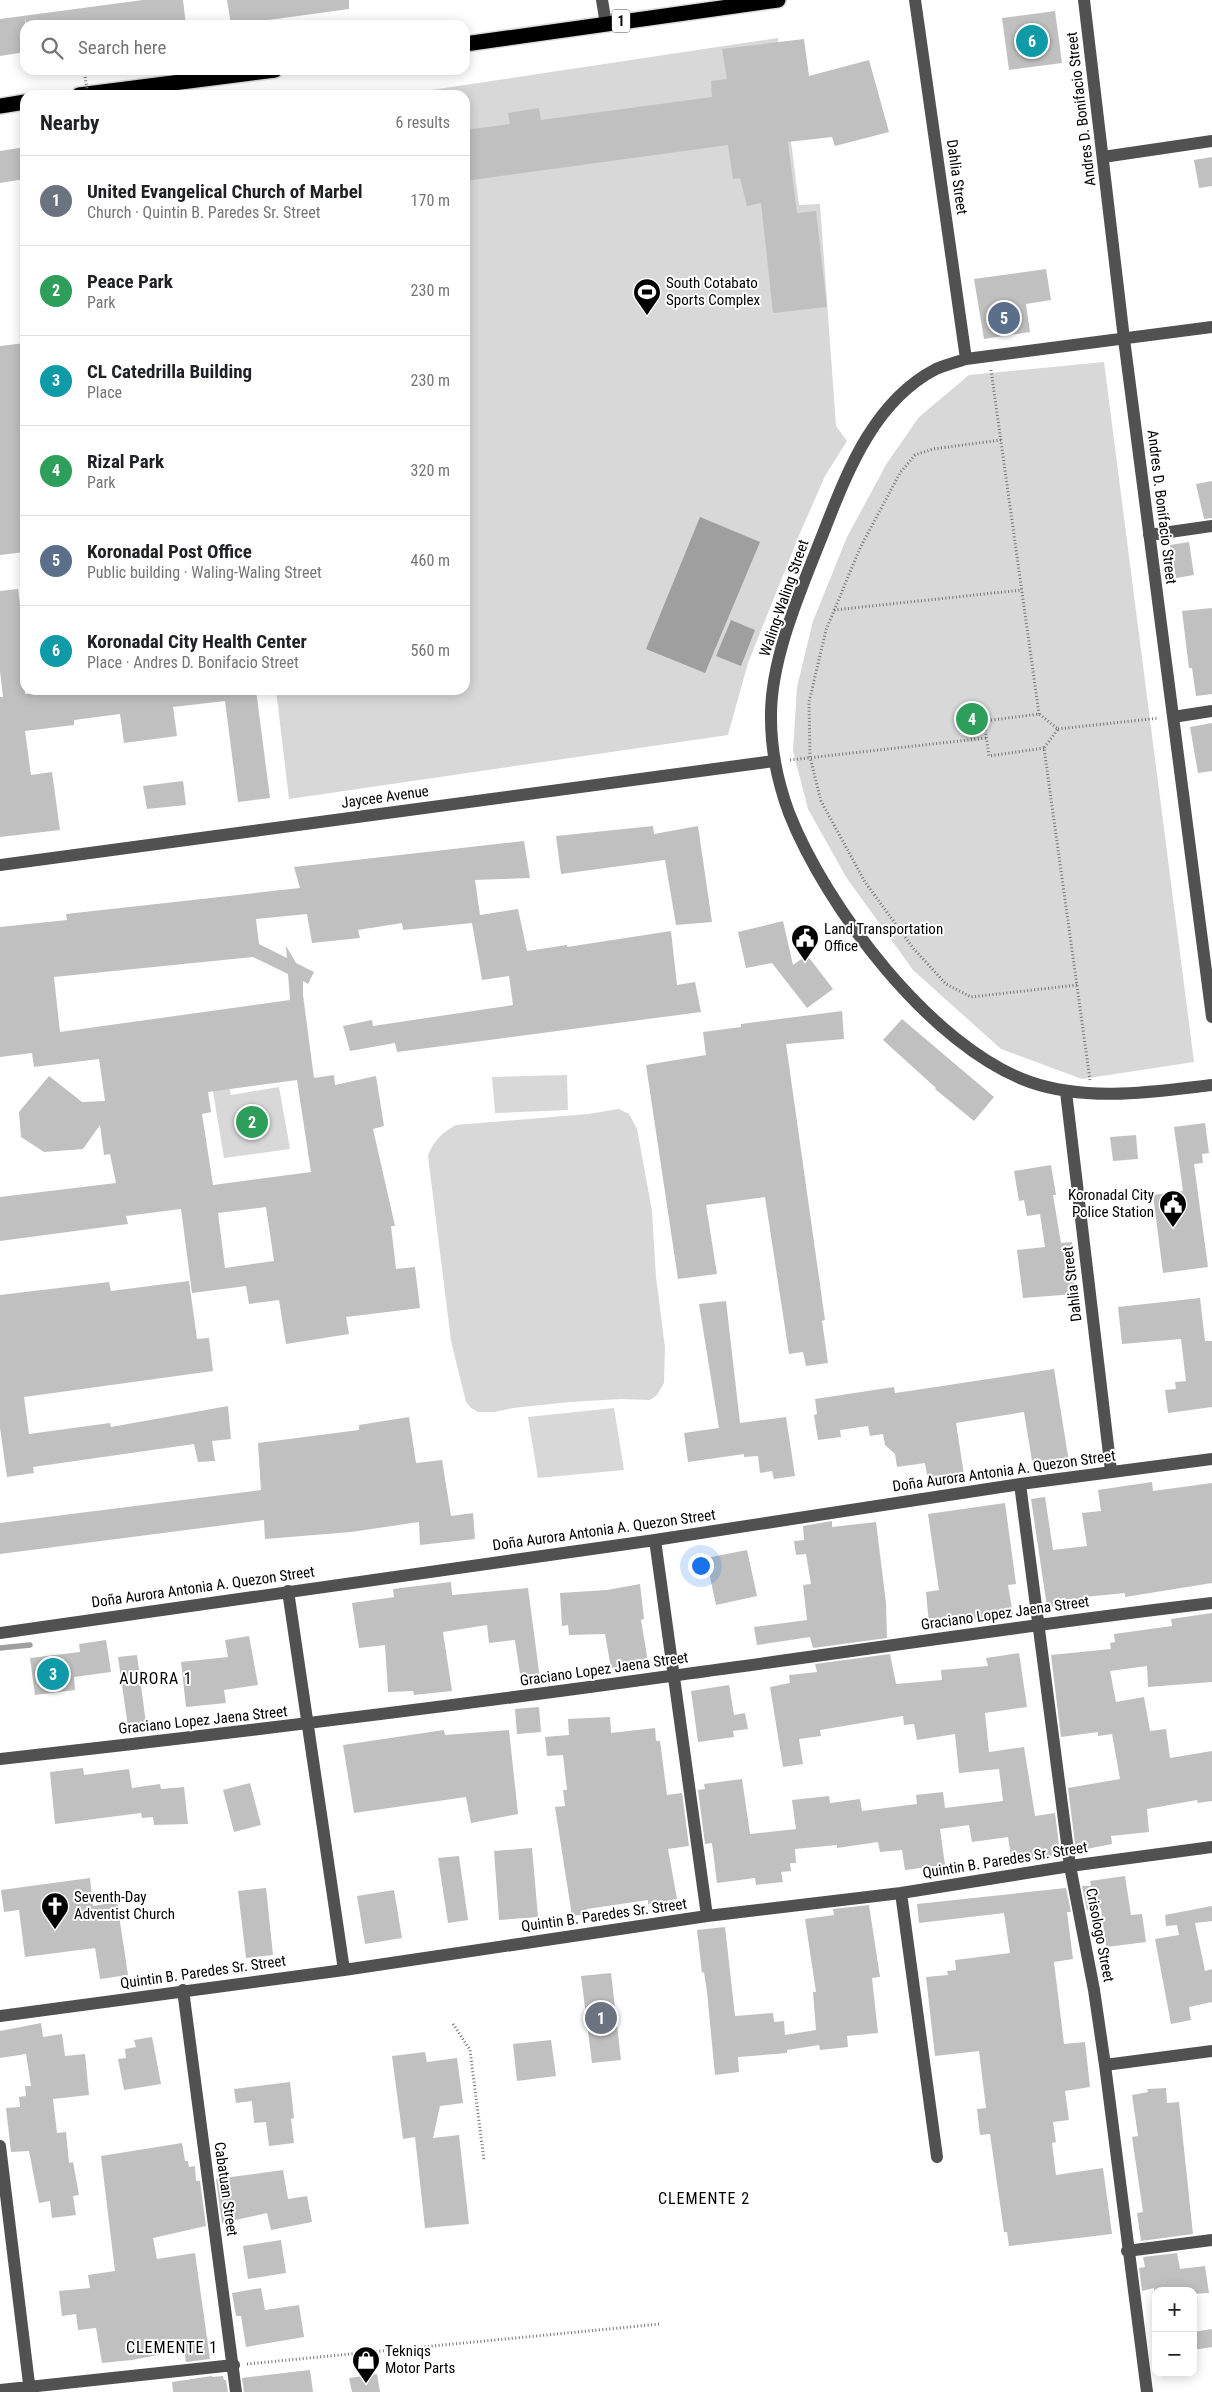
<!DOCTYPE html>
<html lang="en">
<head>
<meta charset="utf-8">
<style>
	body { margin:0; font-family:"Roboto Condensed",sans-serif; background:#f2f2f2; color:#202124 }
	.controls { position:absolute; right:15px; bottom:15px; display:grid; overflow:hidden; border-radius:10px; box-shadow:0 2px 12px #0003 }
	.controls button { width:45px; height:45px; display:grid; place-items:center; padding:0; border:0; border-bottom:1px solid #e0e0e0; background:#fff; color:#202124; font:25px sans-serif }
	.you { position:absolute; left:700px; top:1565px; width:18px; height:18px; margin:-12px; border:4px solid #fff; border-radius:50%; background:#1a73e8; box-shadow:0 0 0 8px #1a73e833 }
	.badge { display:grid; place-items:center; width:32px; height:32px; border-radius:50%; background:#ea580c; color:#fff; font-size:16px; font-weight:700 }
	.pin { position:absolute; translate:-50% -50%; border:2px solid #fff; box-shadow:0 1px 5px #0006 }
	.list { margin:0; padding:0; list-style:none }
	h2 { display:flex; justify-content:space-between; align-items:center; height:65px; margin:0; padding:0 20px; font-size:21px }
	h2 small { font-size:16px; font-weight:400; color:#757577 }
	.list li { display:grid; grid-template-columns:32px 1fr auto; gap:15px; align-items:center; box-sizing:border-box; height:90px; padding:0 20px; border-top:1px solid #e0e0e0 }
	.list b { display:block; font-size:19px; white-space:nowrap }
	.list p { margin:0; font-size:16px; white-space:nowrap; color:#757577 }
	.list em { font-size:16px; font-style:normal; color:#757577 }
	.icon { flex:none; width:28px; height:28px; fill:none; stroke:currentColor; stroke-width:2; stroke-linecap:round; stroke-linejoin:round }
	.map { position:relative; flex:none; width:1212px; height:2392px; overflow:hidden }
	.search { position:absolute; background:#fff; box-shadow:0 2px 12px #0003; left:20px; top:20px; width:450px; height:55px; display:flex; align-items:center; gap:12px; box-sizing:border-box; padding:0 18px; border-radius:15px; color:#757577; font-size:19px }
	.panel { position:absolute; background:#fff; box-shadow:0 2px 12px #0003; left:20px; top:90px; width:450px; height:605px; border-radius:15px }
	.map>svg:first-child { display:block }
	.green { fill:#d8d8d8 }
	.water { fill:#9f9f9f }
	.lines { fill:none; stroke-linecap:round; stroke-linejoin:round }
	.stream { stroke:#9f9f9f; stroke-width:5.5 }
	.building { fill:#c0c0c0; fill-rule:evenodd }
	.highway-casing { stroke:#dbdbdb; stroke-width:18 }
	.path { stroke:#737373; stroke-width:3; stroke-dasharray:1 2.5; stroke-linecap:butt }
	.minor { stroke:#515151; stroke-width:12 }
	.highway { stroke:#000; stroke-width:15 }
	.path-bridge { stroke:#737373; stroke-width:3; stroke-dasharray:1 2.5; stroke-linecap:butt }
	.labels { text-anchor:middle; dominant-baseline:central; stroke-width:4; stroke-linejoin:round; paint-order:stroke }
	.shield { fill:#fff; stroke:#4c4c4c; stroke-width:1 }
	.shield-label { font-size:14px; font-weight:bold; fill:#000 }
	.street-label { font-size:15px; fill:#000; stroke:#fff }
	.poi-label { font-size:15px; fill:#000; stroke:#fff; text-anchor:start }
	.neighbourhood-label { font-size:16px; letter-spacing:1px; fill:#000; stroke:#fff }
</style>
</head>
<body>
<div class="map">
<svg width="1212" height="2392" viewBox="0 0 1212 2392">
	<rect width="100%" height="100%" fill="#fff"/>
	<path class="green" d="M778 38 799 205 820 204 836 426 847 441 825 476 800 533 748 663 728 735 289 799 276 690H465V95H398Z
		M1104 362 1194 1062 1082 1079 1001 1049 913 970 846 877 808 809 793 751 797 687 813 621 847 537 887 463 919 417 969 375Z
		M567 1075 568 1110 495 1113 492 1077Z
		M228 1082 231 1095 279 1087 290 1149 224 1158 212 1086Z
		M619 1109 629 1114 637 1129 652 1211 656 1277 665 1348 664 1383 657 1395 650 1400 621 1399 570 1402 513 1408 494 1412H478L471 1408 466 1402 451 1341 428 1156C433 1141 442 1133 456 1125L588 1114Z
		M614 1408 624 1470 538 1478 528 1417Z"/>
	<path class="water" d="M700 517 760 542 705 673 646 649Z
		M731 620 755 630 741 666 716 656Z"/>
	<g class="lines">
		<path class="stream" d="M0 1648 30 1645"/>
	</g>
	<path class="building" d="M143 0H183L186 25H26L25 16V52L0 56V19Z
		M227 0H349V9L231 25Z
		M1055 11 1062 63 1009 70 1002 18Z
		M804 39 809 76 869 60 889 132 835 146 832 137 788 142 797 213 816 211 827 307 773 313 761 203 747 206 740 178 733 179 728 145 465 181V130L510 124 508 113 539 108 541 120 712 97 711 81 727 79 722 49Z
		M25 147V179L0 183V151Z
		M1212 157V186L1199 188 1194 160Z
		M1046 269 1051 300 1026 304 1030 332 984 339 974 279Z
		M25 343V375H22L25 400V552L0 555V346Z
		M1212 481V518L1204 519 1196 484Z
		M1189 542 1194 575 1176 578 1170 545Z
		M18 589 25 642V694L58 690H256L270 798 238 802 225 701 173 707 177 736 124 743 120 714 74 720V725L25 731 31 775 52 772 60 830 0 837V697H3L0 671V591Z
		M1212 608V694L1196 696 1192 668H1189L1182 611Z
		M1212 723V771L1198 773 1190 727Z
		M183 781 186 805 147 809 143 786Z
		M653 826 654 834 698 826 712 922 676 925 665 860 561 874 556 836Z
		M524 841 530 878 475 880 480 915 518 909 527 951 567 945V947L671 931 677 985 695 982 701 1012 397 1052 395 1043 350 1051 343 1026 372 1020 373 1026 513 1005 509 976 482 980 472 923 403 930 402 923 358 930 360 938 312 943 307 914 256 919 259 944 287 958 286 946 296 963 314 972 308 984 303 981V995L314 1078 334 1075 335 1085 376 1076 384 1126 373 1129 395 1226H391L396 1269 415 1267 420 1308 346 1317 349 1334 286 1344 279 1300 249 1304 246 1286 192 1293 181 1209 126 1216 128 1224 0 1241V1197L116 1183 110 1154 104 1155 100 1125 83 1149 44 1152 21 1137 19 1112 49 1076 82 1102 105 1101 99 1059 34 1067 32 1053 0 1057V927L67 920 66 914 300 888 294 867ZM253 957 288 974 290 1000 60 1032 54 977ZM297 1080 311 1172 213 1185 202 1114 211 1112 208 1092ZM266 1207 274 1261 225 1268 218 1213Z
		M783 921 793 965 807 955 833 989 807 1008 772 963 746 968 738 932Z
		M842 1011 844 1039 786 1044 825 1320 822 1321 828 1363 806 1366 803 1352 789 1354 765 1197 706 1205 717 1274 678 1279 646 1065 706 1055 703 1032 741 1027V1024Z
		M902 1019 994 1097 974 1121 935 1089 936 1088 883 1040Z
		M1205 1123 1209 1153 1202 1154 1203 1163 1194 1164 1208 1267 1163 1273 1153 1195 1183 1191 1174 1127Z
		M1136 1135 1138 1159 1113 1161 1110 1137Z
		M1051 1165 1056 1195H1053L1061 1243 1072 1242 1075 1294 1023 1298 1017 1250 1045 1247 1040 1214 1027 1216 1024 1200 1019 1201 1014 1171Z
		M189 1281 197 1339 209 1338 213 1371 24 1397 29 1434 110 1423 111 1427 228 1406 231 1439 212 1441 215 1461 198 1462 194 1444 33 1467 34 1473 7 1477 0 1428V1295L109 1282 111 1291Z
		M1200 1298 1205 1341H1212V1407L1168 1413 1165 1390 1176 1389 1175 1382 1186 1381 1181 1339 1122 1344 1118 1307Z
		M726 1301 740 1423 786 1417 795 1476 774 1479 772 1471 760 1473 758 1456 744 1457V1454L688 1462 684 1433 719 1428 699 1304Z
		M1054 1369 1069 1462 1033 1467 1024 1412 956 1423 965 1481 929 1486 925 1463 897 1467 895 1454 885 1445 883 1434 870 1436 868 1426 840 1430 841 1437 818 1440 814 1415 817 1414 815 1399 894 1387 895 1393 909 1391Z
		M409 1417 416 1463 442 1460 451 1516 473 1513 475 1539 420 1545 419 1522 351 1532 265 1539 264 1520 0 1554V1523L261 1490 258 1443 359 1430V1425Z
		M1152 1482 1153 1491 1212 1483V1583L1125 1597V1593L1084 1597 1085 1603 1047 1607 1031 1499 1045 1497 1053 1550 1087 1546 1082 1513 1101 1511 1098 1490Z
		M1005 1503 1016 1584 1008 1585 1013 1615 929 1624 926 1592 939 1590 928 1514Z
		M832 1521V1527L876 1522 886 1603 887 1638 813 1648 810 1637 757 1645 754 1627 807 1620 803 1585 811 1584 806 1554 796 1555 794 1541 804 1540 803 1526Z
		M747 1550 757 1596 716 1605 706 1558Z
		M451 1582 452 1595 528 1588 540 1679 521 1681 515 1640 489 1643 487 1625 443 1632 452 1691 414 1695 413 1691 388 1692 385 1645 359 1648 352 1603 394 1597 393 1589Z
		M640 1584 644 1619 641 1620 648 1662 611 1668 605 1634 569 1635 568 1625 562 1626 560 1593 607 1590Z
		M1212 1613V1682L1148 1687 1147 1666 1110 1671 1116 1702 1144 1697 1150 1731 1166 1729 1170 1758 1212 1751V1801L1198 1803 1197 1800 1147 1809 1149 1832 1111 1836 1112 1844 1076 1851 1068 1788 1120 1779 1112 1734 1098 1736V1732L1061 1737 1051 1655 1111 1649 1110 1643 1115 1642 1114 1634 1172 1626 1171 1619Z
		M249 1636 258 1685 224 1690 226 1703 186 1707 181 1662 228 1657 225 1640Z
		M106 1640 111 1672 74 1677 75 1690 35 1695 30 1658 80 1652 79 1644Z
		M1019 1653 1027 1707 985 1713 989 1752 1024 1747 1035 1816 1055 1813 1060 1854 1012 1863 1008 1837 972 1842 969 1825 940 1829 945 1865 905 1870 902 1850 880 1852 878 1842 837 1848V1845L795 1849 796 1863H790L791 1871 781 1872 783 1882 756 1885 755 1878 717 1883 712 1843 705 1844 698 1790 705 1789 704 1784 742 1779 750 1834 796 1829 792 1800 829 1796 830 1803 860 1799 862 1811 917 1804 916 1795 943 1792 945 1808 1003 1801 999 1769 959 1773 955 1734 917 1740 914 1724 904 1725 903 1716 820 1730 821 1736 799 1739 803 1764 783 1767 770 1687 790 1683 789 1675 817 1672 815 1664 890 1654 896 1684 942 1680 941 1670 988 1666 986 1658Z
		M137 1655 147 1731 129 1734 118 1657Z
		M729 1685 734 1715 745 1713 748 1729 733 1731 734 1737 698 1742 691 1691Z
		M539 1707 541 1732 517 1734 515 1709Z
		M610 1717 611 1733 655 1728 656 1741H660L667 1795 682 1793 689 1846 668 1849 677 1899 648 1904V1900L587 1909 588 1914 572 1916 555 1807 565 1806 563 1790H567L563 1755 547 1756 545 1737 569 1735 568 1719Z
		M444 1730 445 1735 509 1730 518 1814 471 1823 466 1797 354 1813 343 1745Z
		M83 1768 84 1775 129 1769 132 1788 160 1784 161 1789 184 1787 188 1824 154 1825 153 1817 142 1818 141 1813 55 1824 50 1772Z
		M250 1783 261 1825 234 1832 223 1790Z
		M532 1848 538 1917 499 1920 494 1851Z
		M459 1856 468 1920 448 1923 438 1858Z
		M1125 1876 1131 1915 1142 1914 1146 1942 1106 1947 1101 1908 1087 1910 1082 1886H1091L1090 1881Z
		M90 1878 93 1906 117 1902 128 1975 100 1979 95 1948 25 1957 19 1910 4 1912 1 1890Z
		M266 1888 273 1955 246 1958 238 1891Z
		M1066 1888 1071 1912H1067L1073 1959 1054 1962 1064 2044 1085 2042 1090 2087 1065 2091 1069 2120 1053 2122 1056 2142 1052 2143 1056 2175 1103 2168 1112 2234 1009 2246 1007 2232H1004L990 2134 980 2135 977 2109 986 2108 979 2051 935 2056 926 1977 948 1975 947 1971 956 1970 955 1960 1010 1953 1004 1913 919 1923 917 1904Z
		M394 1890 402 1938 365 1944 357 1896Z
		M869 1905 880 1977 872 1978 878 2033 847 2036 848 2047 820 2050 819 2045 787 2050V2053L738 2057 739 2072 715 2075 707 1992 704 1972 702 1973 697 1930 725 1927 735 2016 773 2013 774 2022 784 2021 785 2035 816 2030 813 1992H816L805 1919 834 1915 833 1909Z
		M1212 1906V1921L1195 1923 1205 1971 1212 1969V2002L1189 2007 1191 2020 1171 2024 1155 1939 1179 1935 1177 1925 1166 1926 1165 1915Z
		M611 1973 621 2060 592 2063 581 1976Z
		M41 2023 43 2037 62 2034 65 2056 85 2054 89 2095 53 2099 57 2133 66 2132 69 2163 73 2162 79 2195 73 2196 76 2215 52 2218 50 2201 39 2203 29 2151 11 2152 6 2108 20 2107 19 2097 26 2096 25 2086H31L26 2054 0 2058V2031Z
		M152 2037 161 2084 124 2090 118 2059 126 2058 125 2049 136 2047 134 2040Z
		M551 2040 556 2076 517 2081 513 2044Z
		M425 2052 427 2062 457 2058 463 2103 440 2106 433 2138 459 2135 469 2224 425 2228 415 2137 403 2139 392 2056Z
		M290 2082 294 2118 291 2119 294 2143 269 2146 266 2122 254 2123 252 2101 236 2103 234 2089Z
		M1166 2088 1167 2103 1179 2102 1193 2234 1141 2241 1137 2213 1143 2212 1132 2137 1138 2136 1132 2095 1148 2092 1147 2089Z
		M182 2143 185 2161H188L189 2167 195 2166 196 2181H200L206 2226 153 2238 157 2259 195 2253 210 2359 186 2362 184 2350 132 2360 102 2363 96 2328 78 2330 76 2314 62 2316 59 2291 90 2288 88 2275 115 2271 101 2156Z
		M283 2170 288 2199 307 2196 312 2222 271 2230 267 2213 222 2223 216 2179Z
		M281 2240 286 2273 248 2279 243 2246Z
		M1177 2253 1180 2269 1205 2266 1209 2293 1193 2294V2291H1154V2288L1142 2291 1139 2268 1145 2267 1143 2257Z
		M261 2288 265 2310 299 2305 304 2337 246 2347 241 2316H236L232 2293Z
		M1212 2329V2347L1193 2350V2332Z
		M310 2370 313 2392H244L242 2378Z
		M377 2374 380 2392H352L349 2378Z
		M212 2376V2377L223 2376 224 2380H226L228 2392H173L172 2382Z"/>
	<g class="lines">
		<g class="highway-casing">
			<path id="highway" d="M465 44 778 0
				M79 95 275 70
				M0 106 25 102"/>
		</g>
		<path class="path" d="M55 72 69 70
			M991 370 1039 714
			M1001 440 933 449 915 455 900 473 860 548 826 630 809 702 810 757 821 801 865 882 913 948 946 984 971 997 1077 985
			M834 610 1022 590
			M1058 729 1159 718
			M1044 748 989 756 984 721 1039 714 1058 729 1044 748 1090 1080
			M790 760 986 738
			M453 2024 470 2050 484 2161
			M247 2364 660 2324"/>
		<path class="minor" d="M602 0 606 24
			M915 0 966 359
			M1084 0 1124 339 1212 1017
			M1103 157 1212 141
			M1212 327 966 359C956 362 945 365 936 369 876 400 849 467 826 526 804 583 770 656 771 718 771 750 778 783 789 813 826 907 931 1047 1030 1082 1088 1102 1152 1092 1212 1085
			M1149 535 1212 526
			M1173 717 1212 711
			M0 865 774 761
			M1066 1092 1111 1471
			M1020 1484 1070 1866 1094 1990 1105 2065 1147 2392
			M655 1540 707 1916
			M288 1591 344 1970
			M0 1633 655 1540 1020 1484 1212 1459
			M0 1759C224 1734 447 1707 670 1676 851 1652 1031 1624 1212 1603
			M901 1893 937 2157
			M183 1990 236 2392
			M0 2016 344 1970 707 1916 901 1893 1070 1866 1212 1847
			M1105 2065 1212 2051
			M0 2146 30 2392
			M1127 2251 1212 2240
			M0 2390 234 2365"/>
		<use href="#highway" class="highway"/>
		<path class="path-bridge" d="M84 70 88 95"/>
	</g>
	<defs>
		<g id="stadium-pin" transform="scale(1.4375)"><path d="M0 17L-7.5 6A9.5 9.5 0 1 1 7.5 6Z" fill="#000" stroke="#fff"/><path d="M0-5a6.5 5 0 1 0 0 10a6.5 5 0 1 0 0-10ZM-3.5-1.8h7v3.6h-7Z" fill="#fff"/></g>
		<g id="civic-pin" transform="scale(1.4375)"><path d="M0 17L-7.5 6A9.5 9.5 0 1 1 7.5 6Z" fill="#000" stroke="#fff"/><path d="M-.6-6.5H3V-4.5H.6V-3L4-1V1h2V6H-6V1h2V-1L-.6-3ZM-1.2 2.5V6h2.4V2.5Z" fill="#fff"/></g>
		<g id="church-pin" transform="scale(1.4375)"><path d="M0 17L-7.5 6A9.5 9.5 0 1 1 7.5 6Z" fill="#000" stroke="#fff"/><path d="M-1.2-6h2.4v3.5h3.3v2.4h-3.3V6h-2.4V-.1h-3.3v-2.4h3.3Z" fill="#fff"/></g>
		<g id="shop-pin" transform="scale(1.4375)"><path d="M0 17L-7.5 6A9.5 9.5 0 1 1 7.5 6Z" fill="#000" stroke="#fff"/><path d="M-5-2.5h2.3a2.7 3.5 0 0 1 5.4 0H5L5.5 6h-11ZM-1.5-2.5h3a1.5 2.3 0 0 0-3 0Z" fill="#fff"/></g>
	</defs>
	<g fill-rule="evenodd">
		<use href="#stadium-pin" x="647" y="292"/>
		<use href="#civic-pin" x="805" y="938"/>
		<use href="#civic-pin" x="1173" y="1204"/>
		<use href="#church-pin" x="55" y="1906"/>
		<use href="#shop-pin" x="366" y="2360"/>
	</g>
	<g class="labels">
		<rect class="shield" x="612" y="9.5" width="18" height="23" rx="4"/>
		<g class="shield-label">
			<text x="621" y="21">1</text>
		</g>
		<g class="street-label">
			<text transform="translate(1081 109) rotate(-97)">Andres D. Bonifacio Street</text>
			<text transform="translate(957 177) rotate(82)">Dahlia Street</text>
			<text transform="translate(1162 507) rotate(83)">Andres D. Bonifacio Street</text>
			<text transform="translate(784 598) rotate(-71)">Waling-Waling Street</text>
			<text transform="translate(385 797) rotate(-8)">Jaycee Avenue</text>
			<text transform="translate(1072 1284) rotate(-97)">Dahlia Street</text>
			<text transform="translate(1004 1471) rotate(-8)">Doña Aurora Antonia A. Quezon Street</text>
			<text transform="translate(604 1530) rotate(-8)">Doña Aurora Antonia A. Quezon Street</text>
			<text transform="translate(203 1587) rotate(-8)">Doña Aurora Antonia A. Quezon Street</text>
			<text transform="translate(1005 1613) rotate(-8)">Graciano Lopez Jaena Street</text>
			<text transform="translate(604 1669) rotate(-8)">Graciano Lopez Jaena Street</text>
			<text transform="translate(203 1720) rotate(-6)">Graciano Lopez Jaena Street</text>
			<text transform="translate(1005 1860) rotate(-9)">Quintin B. Paredes Sr. Street</text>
			<text transform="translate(604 1915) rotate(-8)">Quintin B. Paredes Sr. Street</text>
			<text transform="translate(1100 1935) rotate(79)">Crisologo Street</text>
			<text transform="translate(203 1972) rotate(-8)">Quintin B. Paredes Sr. Street</text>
			<text transform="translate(226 2189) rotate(82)">Cabatuan Street</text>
		</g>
		<g class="poi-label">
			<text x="666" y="283">South Cotabato<tspan x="666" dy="17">Sports Complex</tspan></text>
			<text x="824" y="929">Land Transportation<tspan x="824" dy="17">Office</tspan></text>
			<text x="1154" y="1195" text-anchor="end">Koronadal City<tspan x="1154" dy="17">Police Station</tspan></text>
			<text x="74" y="1897">Seventh-Day<tspan x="74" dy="17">Adventist Church</tspan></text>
			<text x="385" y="2351">Tekniqs<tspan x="385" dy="17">Motor Parts</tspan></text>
		</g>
		<g class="neighbourhood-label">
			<text x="156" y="1678">AURORA 1</text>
			<text x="704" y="2198">CLEMENTE 2</text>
			<text x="172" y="2347">CLEMENTE 1</text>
		</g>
	</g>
</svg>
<div class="controls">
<button>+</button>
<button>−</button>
</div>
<div class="you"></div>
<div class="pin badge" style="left:601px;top:2018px;background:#6b7280">1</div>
<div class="pin badge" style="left:252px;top:1122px;background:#2e9e5b">2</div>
<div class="pin badge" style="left:53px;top:1674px;background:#0f9aa8">3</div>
<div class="pin badge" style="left:972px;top:719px;background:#2e9e5b">4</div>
<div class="pin badge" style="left:1004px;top:318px;background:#5c6f8a">5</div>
<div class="pin badge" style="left:1032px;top:41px;background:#0f9aa8">6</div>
<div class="search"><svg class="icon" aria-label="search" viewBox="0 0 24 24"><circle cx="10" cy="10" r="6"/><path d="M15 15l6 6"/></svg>Search here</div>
<section class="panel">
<h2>Nearby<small>6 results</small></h2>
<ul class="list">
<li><span class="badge" style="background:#6b7280">1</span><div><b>United Evangelical Church of Marbel</b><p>Church · Quintin B. Paredes Sr. Street</p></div><em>170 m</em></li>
<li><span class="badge" style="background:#2e9e5b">2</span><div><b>Peace Park</b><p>Park</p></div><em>230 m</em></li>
<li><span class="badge" style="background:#0f9aa8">3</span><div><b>CL Catedrilla Building</b><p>Place</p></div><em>230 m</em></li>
<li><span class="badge" style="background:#2e9e5b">4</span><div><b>Rizal Park</b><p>Park</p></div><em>320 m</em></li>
<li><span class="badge" style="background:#5c6f8a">5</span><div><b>Koronadal Post Office</b><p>Public building · Waling-Waling Street</p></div><em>460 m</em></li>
<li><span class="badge" style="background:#0f9aa8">6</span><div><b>Koronadal City Health Center</b><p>Place · Andres D. Bonifacio Street</p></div><em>560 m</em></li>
</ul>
</section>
</div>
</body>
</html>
